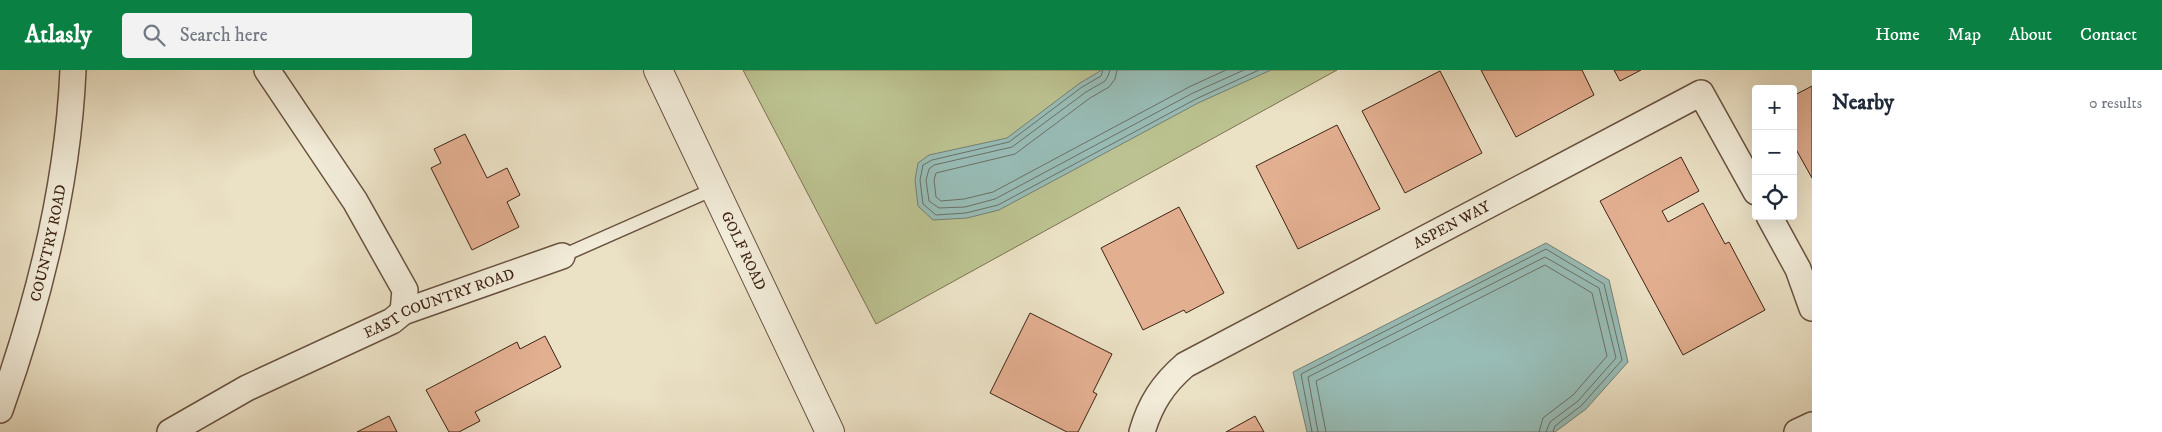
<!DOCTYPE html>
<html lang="en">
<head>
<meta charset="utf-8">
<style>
	body { margin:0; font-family:"IM FELL DW Pica",serif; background:#f2f2f3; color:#1f2937 }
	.controls { position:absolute; right:15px; top:15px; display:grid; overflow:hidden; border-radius:5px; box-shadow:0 5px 20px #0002 }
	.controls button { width:45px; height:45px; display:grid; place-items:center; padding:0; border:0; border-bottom:1px solid #e0e1e3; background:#fff; color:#1f2937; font:25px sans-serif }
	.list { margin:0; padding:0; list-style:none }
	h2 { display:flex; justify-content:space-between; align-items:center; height:65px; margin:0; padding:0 20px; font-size:21px }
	h2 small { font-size:16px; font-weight:400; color:#747a83 }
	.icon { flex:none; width:28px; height:28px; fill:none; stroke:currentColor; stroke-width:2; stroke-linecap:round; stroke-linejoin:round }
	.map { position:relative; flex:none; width:1812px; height:362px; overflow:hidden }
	header { display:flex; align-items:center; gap:30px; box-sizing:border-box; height:70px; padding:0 25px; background:#0b8043; color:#fff }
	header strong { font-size:24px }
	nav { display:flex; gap:28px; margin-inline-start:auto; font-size:18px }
	.search { width:350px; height:45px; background:#f2f2f3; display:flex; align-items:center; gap:12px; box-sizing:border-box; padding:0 18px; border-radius:5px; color:#747a83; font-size:19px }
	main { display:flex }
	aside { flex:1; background:#fff }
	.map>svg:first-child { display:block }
	.green { fill:#bcc291; stroke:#7d7252 }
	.water { fill:#98bdb7; stroke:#747f76 }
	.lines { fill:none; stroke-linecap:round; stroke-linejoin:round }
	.shore { stroke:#6b7066; stroke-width:1 }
	.building { fill:#e3af91; stroke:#3e2314 }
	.service-casing { stroke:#695240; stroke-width:15 }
	.minor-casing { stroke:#695240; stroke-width:28 }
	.tertiary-casing { stroke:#695240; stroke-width:30 }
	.service { stroke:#f2ecd9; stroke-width:12 }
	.minor { stroke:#f2ecd9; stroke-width:25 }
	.tertiary { stroke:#f2ecd9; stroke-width:28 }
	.labels { text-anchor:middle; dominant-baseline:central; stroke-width:4; stroke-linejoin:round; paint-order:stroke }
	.street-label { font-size:15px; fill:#3e2314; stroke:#f2ecd9 }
</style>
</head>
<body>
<header>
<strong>Atlasly</strong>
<div class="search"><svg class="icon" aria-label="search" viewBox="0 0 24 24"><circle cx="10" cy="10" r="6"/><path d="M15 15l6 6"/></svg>Search here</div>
<nav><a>Home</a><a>Map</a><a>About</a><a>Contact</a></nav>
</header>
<main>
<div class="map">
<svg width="1812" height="362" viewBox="0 0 1812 362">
	<rect width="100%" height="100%" fill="#ebe1c5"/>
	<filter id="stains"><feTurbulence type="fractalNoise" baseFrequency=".004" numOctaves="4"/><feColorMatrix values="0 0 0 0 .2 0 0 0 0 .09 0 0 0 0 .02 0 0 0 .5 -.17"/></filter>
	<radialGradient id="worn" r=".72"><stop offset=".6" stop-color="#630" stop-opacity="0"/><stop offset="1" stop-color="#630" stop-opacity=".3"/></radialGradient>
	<path class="green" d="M743 0H1337L876 254Z"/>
	<path class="water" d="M1102 0H1271L1198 33 999 140 967 148 933 150 918 136 915 110 918 93 929 85 1007 68 1080 13Z
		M1546 173 1609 210 1628 292 1586 339 1555 362H1307L1293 302Z"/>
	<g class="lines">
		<path class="shore" d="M1103 0 1101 6 1082 17 1009 72 932 90 923 95 920 110 923 134 936 145 966 143 998 135 1196 29 1259 0
			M1110 0 1108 6 1105 11 1086 22 1012 77 934 95 929 99 926 110 929 131 939 138 965 137 995 129 1193 23 1244 0
			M1117 0 1115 9 1109 17 1090 28 1015 84 936 103 934 110 936 127 941 131 964 129 993 122 1189 17 1226 0
			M1312 362 1301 304 1546 179 1604 214 1622 290 1582 335 1555 356 1553 362
			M1318 362 1308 307 1545 187 1599 218 1616 288 1578 331 1550 352 1546 362
			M1326 362 1316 311 1545 195 1592 223 1607 286 1573 325 1543 348 1539 362"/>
	</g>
	<path class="building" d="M1481 0H1582L1594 25 1516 67Z
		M1614 0H1641L1620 11Z
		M1440 1 1482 83 1405 123 1362 41Z
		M1812 16V108L1793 74V26Z
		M1337 55 1380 139 1298 179 1256 96Z
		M465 64 487 108 507 98 520 125 507 132 519 157 472 180 431 98 441 93 434 79Z
		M1681 87 1699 121 1662 141 1668 152 1703 133 1725 174 1729 172 1765 240 1683 285 1600 131Z
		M1179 137 1224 223 1186 243 1184 240 1143 260 1101 178Z
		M1030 243 1112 284 1093 322 1097 324 1078 362H1067L990 323Z
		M545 266 561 297 475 342 480 351 459 362H449L426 320 517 272 520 279Z
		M389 346 397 362H357Z
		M1255 346 1264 362H1226Z"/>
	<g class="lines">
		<g class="service-casing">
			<path id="service" d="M562 186 714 119"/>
		</g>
		<g class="minor-casing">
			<g id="minor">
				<path d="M267 0 355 131 405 220 403 242"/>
				<path d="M1769 146 1798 199 1812 238"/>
				<path id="s1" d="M0 340C39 231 68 117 73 0"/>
				<path id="s2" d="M170 362 247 318 392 251 403 242 562 186"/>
				<path id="s3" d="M1142 362C1150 334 1163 314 1185 295L1701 23 1756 122"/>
				<path d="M1797 362 1812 355"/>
			</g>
		</g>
		<g class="tertiary-casing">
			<g id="tertiary">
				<path id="s4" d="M658 0 830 362"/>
			</g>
		</g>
		<use href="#service" class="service"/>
		<use href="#minor" class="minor"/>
		<use href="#tertiary" class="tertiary"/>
	</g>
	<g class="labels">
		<g class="street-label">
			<text stroke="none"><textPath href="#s3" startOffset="382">ASPEN WAY</textPath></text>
			<text stroke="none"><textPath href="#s1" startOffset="174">COUNTRY ROAD</textPath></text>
			<text stroke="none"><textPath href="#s4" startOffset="200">GOLF ROAD</textPath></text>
			<text stroke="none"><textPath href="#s2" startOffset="299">EAST COUNTRY ROAD</textPath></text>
		</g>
	</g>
	<rect width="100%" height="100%" filter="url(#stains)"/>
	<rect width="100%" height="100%" fill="url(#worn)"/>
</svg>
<div class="controls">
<button>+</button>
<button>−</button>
<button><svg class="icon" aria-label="locate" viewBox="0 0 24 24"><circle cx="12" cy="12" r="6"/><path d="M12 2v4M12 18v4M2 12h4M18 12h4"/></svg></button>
</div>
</div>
<aside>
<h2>Nearby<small>0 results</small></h2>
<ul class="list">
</ul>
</aside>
</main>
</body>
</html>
